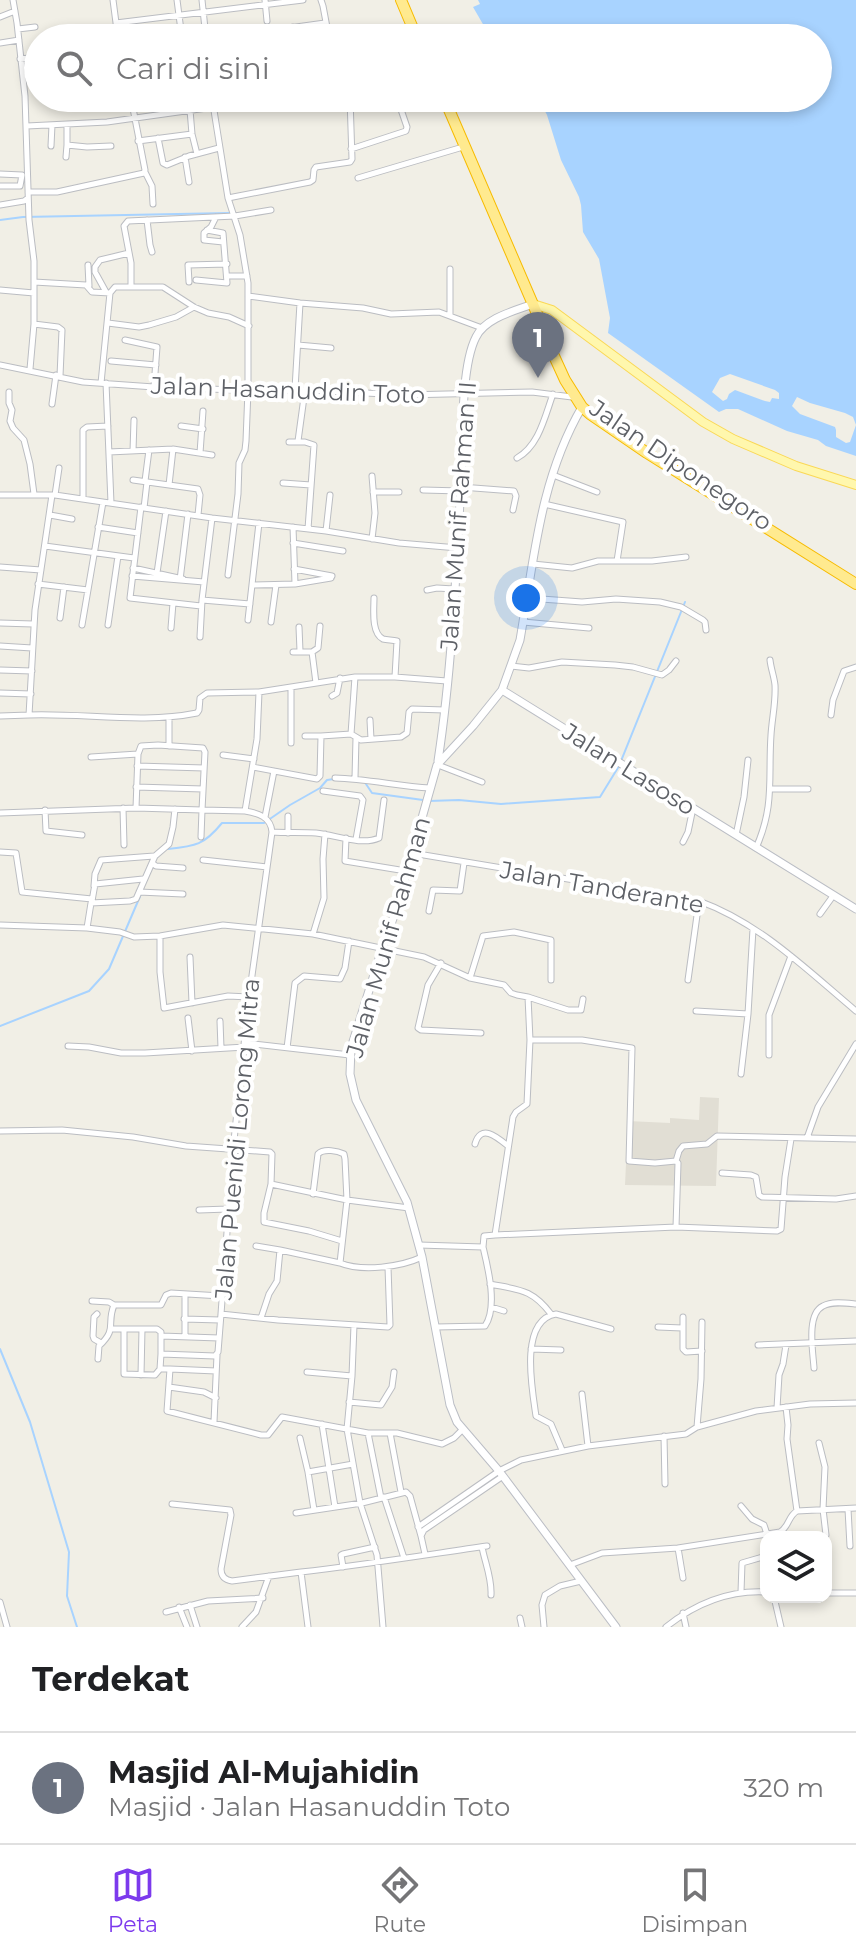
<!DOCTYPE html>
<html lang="id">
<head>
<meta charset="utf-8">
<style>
	body { margin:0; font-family:Montserrat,sans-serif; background:#f2f2f2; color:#202124 }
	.controls { position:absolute; right:24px; bottom:24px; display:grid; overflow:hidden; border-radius:16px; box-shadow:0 4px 12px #0003 }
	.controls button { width:72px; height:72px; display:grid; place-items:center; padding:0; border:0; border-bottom:2px solid #e0e0e0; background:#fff; color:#202124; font:40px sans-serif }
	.you { position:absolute; left:526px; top:598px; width:28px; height:28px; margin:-20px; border:6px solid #fff; border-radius:50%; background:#1a73e8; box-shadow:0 0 0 12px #1a73e833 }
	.badge { display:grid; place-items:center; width:52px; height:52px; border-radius:50%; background:#7c3aed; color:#fff; font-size:26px; font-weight:700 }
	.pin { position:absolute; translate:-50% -66px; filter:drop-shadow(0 2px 4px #0008) }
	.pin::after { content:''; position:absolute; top:42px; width:28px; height:24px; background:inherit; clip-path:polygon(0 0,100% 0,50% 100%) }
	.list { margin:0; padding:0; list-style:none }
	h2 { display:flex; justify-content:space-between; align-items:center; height:104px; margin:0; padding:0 32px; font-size:34px }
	h2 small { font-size:26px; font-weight:400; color:#757577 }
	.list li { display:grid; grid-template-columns:52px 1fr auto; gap:24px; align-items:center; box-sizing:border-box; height:112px; padding:0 32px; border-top:2px solid #e0e0e0 }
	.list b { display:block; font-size:30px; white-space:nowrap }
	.list p { margin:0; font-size:26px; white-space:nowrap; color:#757577 }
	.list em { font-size:26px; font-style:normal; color:#757577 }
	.icon { flex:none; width:44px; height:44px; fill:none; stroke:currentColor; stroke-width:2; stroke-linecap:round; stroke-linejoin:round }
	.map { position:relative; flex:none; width:856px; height:1627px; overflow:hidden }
	.search { position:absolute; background:#fff; box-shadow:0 4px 12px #0003; left:24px; right:24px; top:24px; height:88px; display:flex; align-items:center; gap:20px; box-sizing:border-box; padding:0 28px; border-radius:44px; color:#757577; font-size:30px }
	.sheet { height:216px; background:#fff }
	nav { display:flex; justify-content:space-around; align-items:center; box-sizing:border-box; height:112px; border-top:2px solid #e0e0e0; background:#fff; font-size:22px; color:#757577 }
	nav a { display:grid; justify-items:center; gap:4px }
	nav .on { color:#7c3aed }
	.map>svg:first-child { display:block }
	.education { fill:#e1ded4 }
	.water { fill:#a8d3ff }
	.pier { fill:#f1efe6 }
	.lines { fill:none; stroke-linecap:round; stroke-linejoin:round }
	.stream { stroke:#a8d3ff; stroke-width:2 }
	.street-casing { stroke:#bbbdc2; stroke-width:7 }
	.secondary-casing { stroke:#bbbec5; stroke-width:9 }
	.primary-casing { stroke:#fad856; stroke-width:10 }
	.highway-casing { stroke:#f7bb00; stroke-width:12 }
	.street { stroke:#fff; stroke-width:5 }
	.secondary { stroke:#fff; stroke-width:7 }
	.primary { stroke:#fff7ad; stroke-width:8 }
	.highway { stroke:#ffea8f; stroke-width:10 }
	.labels { text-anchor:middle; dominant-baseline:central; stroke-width:8; stroke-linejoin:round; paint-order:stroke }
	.street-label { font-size:24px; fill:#5e6167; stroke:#fff }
</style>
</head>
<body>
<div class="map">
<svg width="856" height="1627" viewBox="0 0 856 1627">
	<rect width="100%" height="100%" fill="#f1efe6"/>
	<path class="education" d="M700 1097 719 1098 716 1186 625 1185 628 1121 670 1123V1118L699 1120Z"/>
	<path class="water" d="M478 0H856V456L826 446 818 440 787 431 738 409H726L719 412 608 333 610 318 599 259 583 232 581 205 579 197 561 160 547 115 538 98H818V38H491L473 7 480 4Z"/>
	<path class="pier" d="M730 374 775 390 779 393V399L772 398 770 402 765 401 735 390 729 394 727 399 723 401 712 392 720 378Z
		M797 397 810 403 845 413 853 417 856 425 850 442 846 443 836 437V430L835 427 800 414 792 406Z"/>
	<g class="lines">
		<path class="stream" d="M0 220 23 217 229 213
			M364 781 372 793 423 800
			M429 801 459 800 501 804 600 797 619 766 685 602
			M168 849C196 846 204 845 222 823H264L290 805 320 788 327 780 334 779
			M0 1026 89 991 109 969 141 894
			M0 1349 30 1422 69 1552 67 1596 77 1627"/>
		<g class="street-casing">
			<path id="street" d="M13 0 17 23 25 96 29 220 34 261V324L30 369
				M113 0 118 38
				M177 0 182 38
				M202 0 206 38
				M265 0 267 21
				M321 0 323 6 329 38
				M0 17 15 11
				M116 23 303 0
				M293 27 294 38
				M18 29 35 27
				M206 38 230 36 325 23
				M0 43 19 40
				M20 59 38 57
				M189 98 192 134 197 154
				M212 98 228 198 240 235 248 283V390L246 441 245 450 239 463 238 494 228 575
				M67 124V145L87 147 111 146
				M27 126 107 122 214 107
				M158 138 163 163 167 165 189 156 219 148
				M138 141 192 134
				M51 146 52 125
				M351 149 406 131 407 127 397 98
				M66 157 67 145
				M185 157 189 182
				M145 172 152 186 153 204
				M0 174 22 175
				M358 178 463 147
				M0 186H20L22 175
				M28 192H57L144 173 145 170 131 98
				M228 198 310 182 313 180 314 170 316 167 350 162 352 159 350 98
				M0 205 24 201 28 198
				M216 217 211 227 204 233V240L223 242
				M147 220 150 245 152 252
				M88 265 89 286
				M227 276H247
				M196 280 227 283 223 233 207 230
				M34 282 86 285 92 292 110 293 115 287H163L194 307 208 313 229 317 249 326
				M189 282 188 265 227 264
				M131 286V263L124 226 128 221 235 216 271 210
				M0 290 34 293
				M106 292 95 272V267L100 260 129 253
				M248 296 300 303 363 308 391 314 439 312 482 328
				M450 315V269
				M108 323 139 327 149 325 176 317 194 307
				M34 324 58 327 62 330 60 376
				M125 340 157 347 154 387
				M298 345 331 348
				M111 361 156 365
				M0 365 83 382 154 387 262 391 305 390 405 395 532 392 572 397
				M101 383 110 293
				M106 383 111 503
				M295 389 300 303
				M9 392V403L12 410 10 421 13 428 24 440 30 464 34 494
				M52 404 56 375
				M181 426 203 429
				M298 441 305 390
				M289 442H305L314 445 308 529
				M133 451 134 420
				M109 452 173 449 212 455
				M200 453 203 411
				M517 458C539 446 545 416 553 394
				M553 475 597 492
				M133 480 198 489 200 495 198 515
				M145 481 149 450
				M283 483 311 485
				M169 485 173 449
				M461 487 514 491 516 496 513 510
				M423 490 461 491
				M373 492H399
				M0 495H55L212 518 326 531 399 543 458 548
				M55 495 59 468
				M83 499V430L87 427 108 426
				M544 504 623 522 617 561
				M141 507 130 598 201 606
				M144 508 147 482
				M50 515 72 519
				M98 527 138 533
				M293 527 295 584
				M326 531 330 495
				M372 539 375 513 372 476
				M293 543 343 551
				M45 546 134 558
				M533 564 572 568 598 561H652L686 557
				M0 567 41 570
				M133 568 183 579
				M294 569 332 576
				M157 573 166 511
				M132 576 204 582
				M180 580 188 514
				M38 584 88 590
				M252 585 295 584 331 578
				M427 590 437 588 454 589
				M374 598C374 609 371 633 383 639 387 640 392 640 397 641L395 677
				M528 598 582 602 616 599 660 602 681 607 703 620 705 622 706 630
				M202 600 250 604
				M60 618 64 587
				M248 620 259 523
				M271 622 276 585
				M523 622 589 628
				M0 623 33 624
				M82 625 103 502
				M108 625 118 556
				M299 627 300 651
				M171 628 173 603
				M200 637 202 600 212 518
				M0 646 32 648
				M293 652H312L316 683
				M312 652 318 648 320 626
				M511 666 529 668 562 662 615 665 633 667 662 675 669 670 676 661
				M0 670 32 671
				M291 687V743
				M0 693 31 694
				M332 696 337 693 340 678
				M29 715C85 713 142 724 197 713L199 710 200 698 207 693 259 692
				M831 715 833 700 844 671 856 667
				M0 716 29 715 35 610 52 495
				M370 720 371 739
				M351 734 355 677
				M305 736H321
				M169 746V717
				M223 755 254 759
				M91 757 138 754
				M438 765 482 782
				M137 766 204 768
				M253 767 317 779 320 776 321 736 351 734 361 740 401 737 407 733 409 712 412 709 445 710
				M335 778C367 779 398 786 430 788
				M355 778 356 738
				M136 787 203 789
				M771 789H808
				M323 791 360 796 363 800 356 839
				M123 808 124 845
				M45 810 46 831 82 835
				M0 813 136 808
				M265 817 274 771
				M272 832C286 833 302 832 316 833 336 835 361 846 379 838L384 800
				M288 833V816
				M736 835 744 797 748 760
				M201 837 202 810 136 808 138 754 141 746 158 745 203 748 205 752 202 810 245 811
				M346 838 345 861 406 871
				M683 842 688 832 693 808
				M756 848C775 805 768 779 771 735 772 718 776 702 775 685 774 676 771 669 770 660
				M0 852 16 853 22 892 92 899
				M412 853 699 901C760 923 807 970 856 1011
				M203 860 267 867
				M152 863 156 866 183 868
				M94 886 95 874 101 860 154 856
				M139 892 183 894
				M92 901 95 884 143 879
				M429 911 433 890 460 891 464 863
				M820 914 833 896
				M0 925 87 928 120 932 134 937 160 936 223 925 313 934 424 957 470 978 504 985 511 993 517 995 528 997 568 1010H581L583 999
				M87 928 91 903 130 901 136 899 155 856 169 844 173 827 175 809
				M313 934 324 898 323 859 325 834
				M160 936V972L164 1008 228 996 249 997
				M190 957 192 1003
				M441 963 428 985 418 1028 421 1030 481 1033
				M470 978 483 936 514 932 551 940V980
				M688 980 699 901
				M696 1011 748 1014
				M188 1018 192 1051
				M220 1021 221 1048
				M530 1040H582L632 1048 629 1161 655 1163 676 1161 678 1163 676 1227
				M245 1043 350 1055
				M68 1046 89 1047 121 1053H145L245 1047
				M287 1048 295 983 304 976 340 979 345 968 349 941
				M769 1055V1015L791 956
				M741 1074 748 1014 753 929
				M0 1131 62 1130 133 1137 186 1146 270 1152 272 1154 271 1184 347 1200 409 1208
				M807 1138 818 1107 856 1044
				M475 1144C481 1123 497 1137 508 1146
				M676 1161 679 1151 683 1146 707 1144 717 1136 856 1139
				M722 1173 751 1175 756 1177 759 1195 762 1197 836 1199 856 1196
				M271 1184 264 1213V1222L309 1231 342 1241
				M313 1194 318 1154C324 1148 338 1151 344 1154L345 1159 347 1200 340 1263C362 1272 401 1267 422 1257
				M199 1210 228 1209
				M495 1235 676 1227 777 1231 781 1229 785 1177 791 1139
				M419 1245 483 1247C488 1268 498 1307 485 1326L436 1327
				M256 1246 280 1250
				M483 1247 484 1236 495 1235 513 1117 516 1112 527 1104 530 1040 528 997
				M388 1267 390 1325 388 1327 278 1320 221 1314 233 1150 249 997 272 832C271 817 258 813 245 811L257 739 259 692 355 677H395L447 681
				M490 1284C520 1290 532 1289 551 1314
				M92 1301 109 1302 114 1305
				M491 1307 504 1311
				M97 1314 94 1317 93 1336 94 1339 101 1343
				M683 1317V1349L686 1352 702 1351
				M261 1318 269 1294 277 1281 280 1250 340 1263
				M184 1319 220 1320
				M354 1325 352 1376 347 1429 360 1503 377 1555 383 1627
				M658 1327 682 1328
				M111 1329H157L161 1332V1354L215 1356 218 1352 221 1314
				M124 1329V1374L155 1375 160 1369 161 1354
				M161 1336 219 1338
				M185 1337V1294
				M758 1345 856 1341
				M531 1349 561 1350
				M98 1359 99 1346C118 1328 106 1325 114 1305H161L166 1295 171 1293 221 1296
				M814 1368C813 1352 806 1314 823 1306 832 1301 846 1303 856 1304
				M160 1369H170L167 1411 261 1435H268L282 1417 368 1433H397L442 1444 454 1438 463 1429
				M170 1369 216 1371
				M307 1372 352 1376
				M141 1375 142 1329
				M169 1387 204 1392 216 1398
				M582 1394 588 1446
				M349 1402 381 1405 392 1387 394 1372
				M786 1407 788 1425 787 1439 797 1511
				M777 1408 779 1375 783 1364 786 1345
				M214 1422 217 1355
				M322 1424 335 1507
				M697 1427 701 1379 702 1322
				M368 1433 381 1498
				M390 1433 401 1492
				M664 1436 665 1484
				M300 1438 308 1472
				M819 1443 825 1467 823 1509 826 1535
				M562 1450 551 1424 536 1416C532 1389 519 1320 556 1314L611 1329
				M384 1497 404 1558
				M172 1504 230 1510 231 1515 221 1569C221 1576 225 1580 232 1581L301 1572
				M741 1506 752 1519 764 1525 767 1534
				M848 1509 850 1546
				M314 1510 308 1472 353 1464
				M296 1513 362 1503 406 1492 410 1496 421 1536
				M418 1527 499 1471 521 1460 588 1446 686 1434 697 1427 756 1411 810 1404 856 1403
				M482 1547C485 1563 492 1578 491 1595
				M678 1548 683 1578
				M425 1554 421 1536 424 1530 503 1476
				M570 1565 602 1553 678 1548 780 1532C789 1527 788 1516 797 1511L856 1508
				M343 1567 341 1555 343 1554 375 1547
				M741 1592 742 1563 766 1556
				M826 1593H856
				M774 1597 781 1627
				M0 1602 7 1627
				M190 1605 197 1627
				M179 1607 187 1627
				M166 1612 208 1601 263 1598
				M683 1613 686 1627
				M520 1618 522 1627
				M242 1627 256 1612 269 1576
				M308 1627 301 1572C363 1565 425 1555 487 1546
				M544 1627 542 1605 545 1595 560 1586 581 1581
				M666 1627C695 1604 728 1590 766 1592"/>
		</g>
		<g class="secondary-casing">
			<path id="secondary" d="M582 407C540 479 534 559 520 640L502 690 473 726 437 765 395 913 382 949 351 1048 350 1074 356 1100 407 1202 422 1257 450 1405 457 1422 499 1471 616 1627
				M502 690 856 909
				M438 761C452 669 456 575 461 482 463 445 460 368 476 337 485 318 514 311 533 304"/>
		</g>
		<g class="primary-casing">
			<path id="primary" d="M533 304 552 310 703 422 733 439 796 466 856 485"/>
		</g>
		<g class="highway-casing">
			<path id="highway" d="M401 0 417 38
				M444 98 538 316V321L565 380 582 407 590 414 647 453 856 584"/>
		</g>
		<use href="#street" class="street"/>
		<use href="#secondary" class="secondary"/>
		<use href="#primary" class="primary"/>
		<use href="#highway" class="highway"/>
	</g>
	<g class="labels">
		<g class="street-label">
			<text transform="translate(288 390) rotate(2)">Jalan Hasanuddin Toto</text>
			<text transform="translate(681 465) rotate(34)">Jalan Diponegoro</text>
			<text transform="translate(458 516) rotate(-86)">Jalan Munif Rahman II</text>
			<text transform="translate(629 769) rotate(32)">Jalan Lasoso</text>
			<text transform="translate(602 887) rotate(10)">Jalan Tanderante</text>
			<text transform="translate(388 937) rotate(-74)">Jalan Munif Rahman</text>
			<text transform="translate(237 1139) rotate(-85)">Jalan Puenidi Lorong Mitra</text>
		</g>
	</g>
</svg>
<div class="controls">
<button><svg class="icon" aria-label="layers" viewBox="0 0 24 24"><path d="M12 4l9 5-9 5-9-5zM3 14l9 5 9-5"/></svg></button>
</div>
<div class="you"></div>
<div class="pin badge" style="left:538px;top:378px;background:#6b7280">1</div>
<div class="search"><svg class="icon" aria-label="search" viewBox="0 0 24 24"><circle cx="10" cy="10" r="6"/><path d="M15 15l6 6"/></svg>Cari di sini</div>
</div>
<section class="sheet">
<h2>Terdekat<small></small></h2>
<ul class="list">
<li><span class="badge" style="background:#6b7280">1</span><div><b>Masjid Al-Mujahidin</b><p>Masjid · Jalan Hasanuddin Toto</p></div><em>320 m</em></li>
</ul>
</section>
<nav>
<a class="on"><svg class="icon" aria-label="map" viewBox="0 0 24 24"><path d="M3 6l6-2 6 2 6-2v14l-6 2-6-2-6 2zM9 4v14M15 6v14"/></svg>Peta</a>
<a><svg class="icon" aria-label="directions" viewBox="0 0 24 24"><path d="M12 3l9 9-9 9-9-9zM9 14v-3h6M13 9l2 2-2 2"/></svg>Rute</a>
<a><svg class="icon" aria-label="saved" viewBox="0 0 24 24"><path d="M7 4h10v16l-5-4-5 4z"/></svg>Disimpan</a>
</nav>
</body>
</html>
